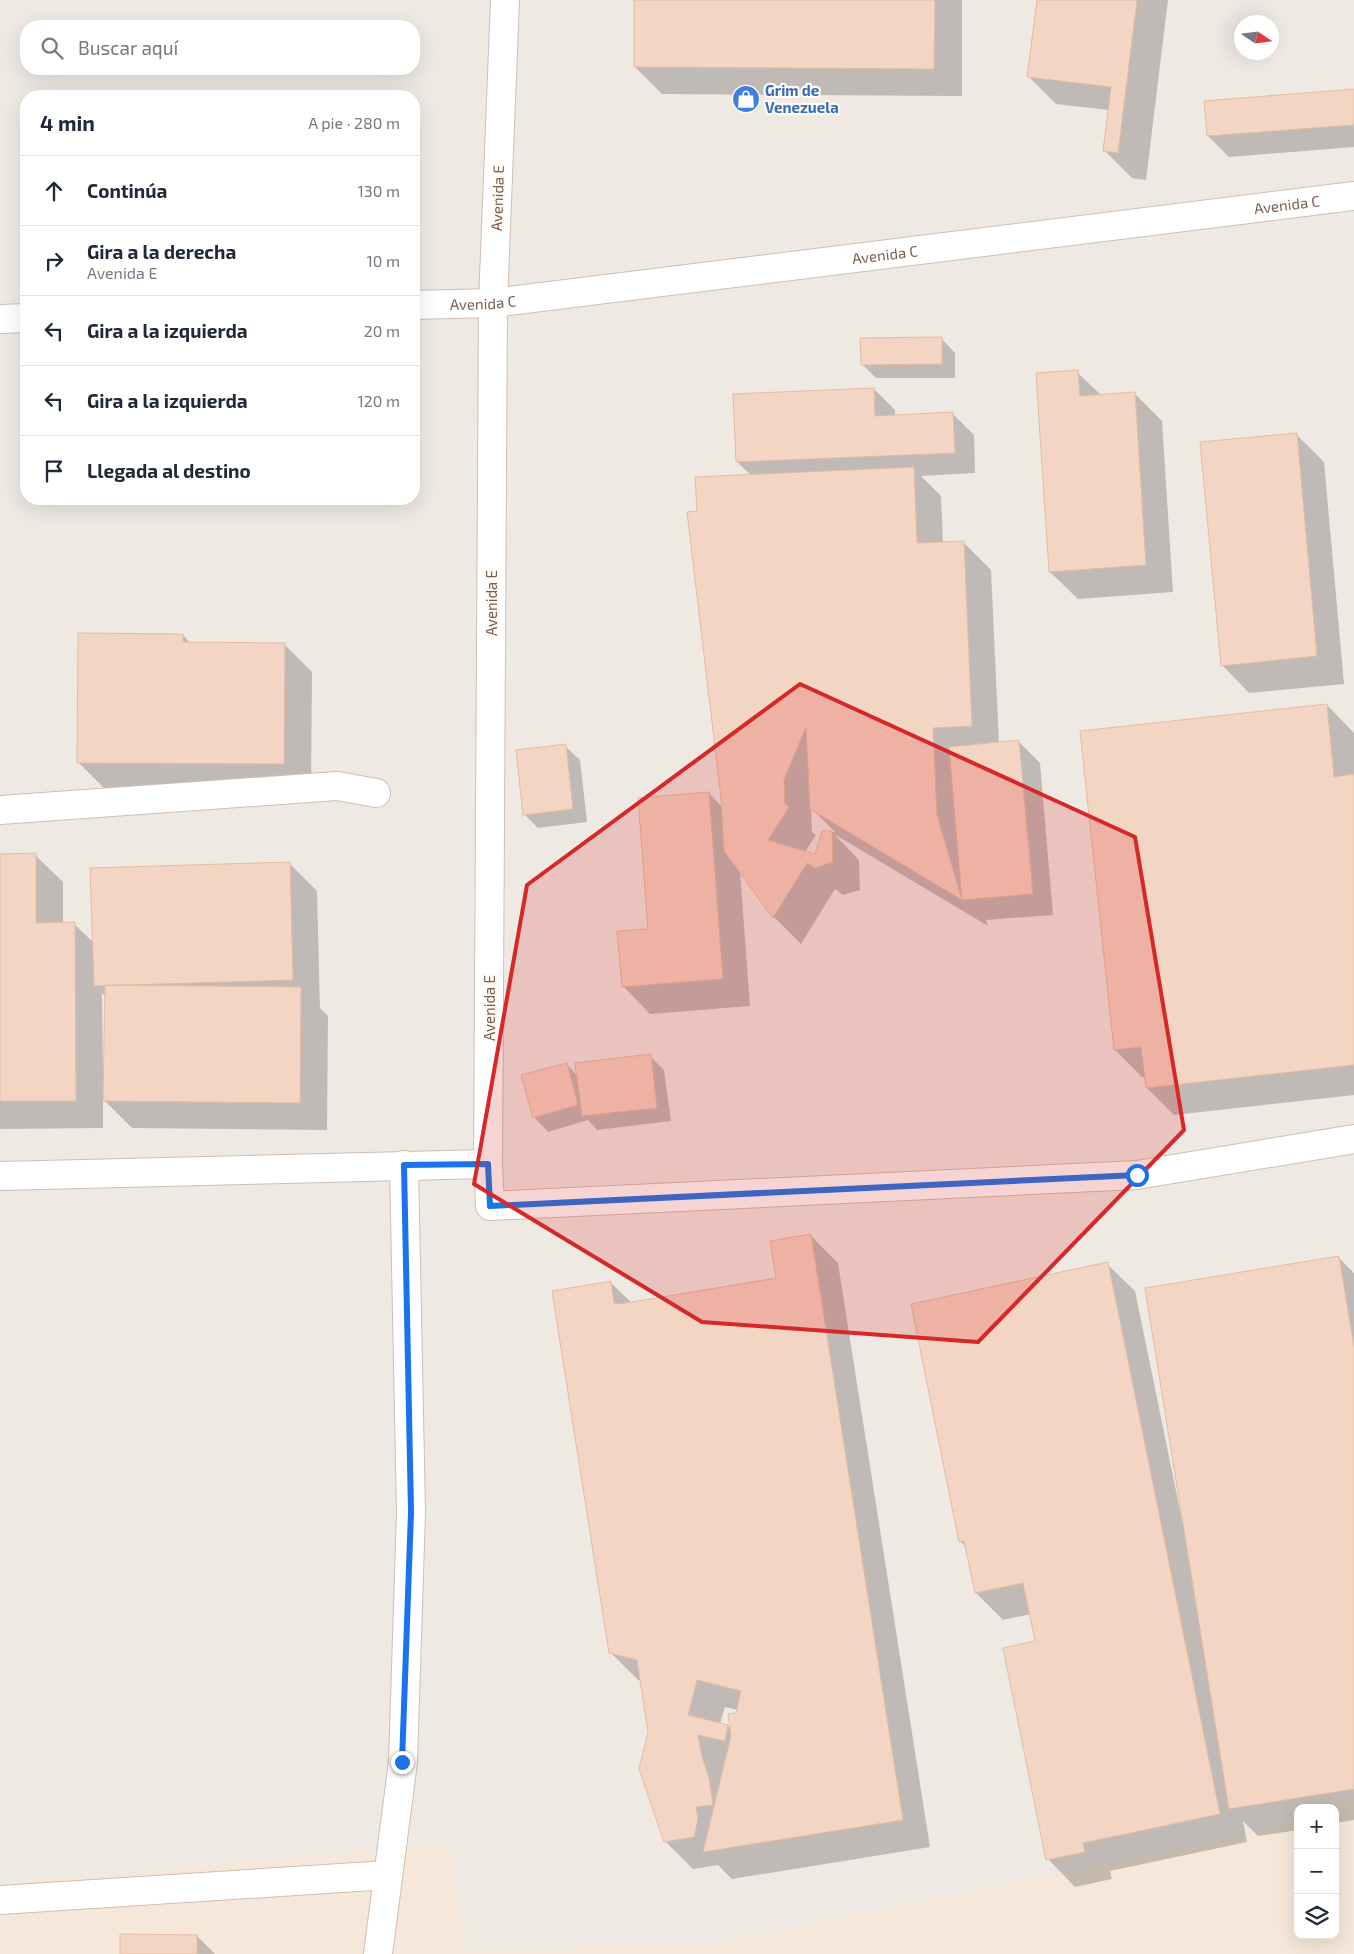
<!DOCTYPE html>
<html lang="es">
<head>
<meta charset="utf-8">
<style>
	body { margin:0; font-family:"Exo 2",sans-serif; background:#f6f6f7; color:#1f2937 }
	.controls { position:absolute; right:15px; bottom:15px; display:grid; overflow:hidden; border-radius:10px; box-shadow:0 5px 20px #0002 }
	.controls button { width:45px; height:45px; display:grid; place-items:center; padding:0; border:0; border-bottom:1px solid #e0e1e3; background:#fff; color:#1f2937; font:25px sans-serif }
	.compass { position:absolute; left:1234px; top:15px; width:45px; height:45px; border-radius:50%; background:#fff; box-shadow:0 5px 20px #0002; rotate:103deg }
	.stop { position:absolute; width:15px; height:15px; margin:-11px; border:4px solid #1a73e8; border-radius:50%; background:#fff }
	.stop.end { background:#1a73e8; border-color:#fff; box-shadow:0 1px 5px #0008 }
	.list { margin:0; padding:0; list-style:none }
	h2 { display:flex; justify-content:space-between; align-items:center; height:65px; margin:0; padding:0 20px; font-size:21px }
	h2 small { font-size:16px; font-weight:400; color:#747a83 }
	.list li { display:grid; grid-template-columns:32px 1fr auto; gap:15px; align-items:center; box-sizing:border-box; height:70px; padding:0 20px; border-top:1px solid #e0e1e3 }
	.list b { display:block; font-size:19px; white-space:nowrap }
	.list p { margin:0; font-size:16px; white-space:nowrap; color:#747a83 }
	.list em { font-size:16px; font-style:normal; color:#747a83 }
	.icon { flex:none; width:28px; height:28px; fill:none; stroke:currentColor; stroke-width:2; stroke-linecap:round; stroke-linejoin:round }
	.map { position:relative; flex:none; width:1354px; height:1954px; overflow:hidden }
	.search { position:absolute; background:#fff; box-shadow:0 5px 20px #0002; left:20px; top:20px; width:400px; height:55px; display:flex; align-items:center; gap:12px; box-sizing:border-box; padding:0 18px; border-radius:20px; color:#747a83; font-size:19px }
	.panel { position:absolute; background:#fff; box-shadow:0 5px 20px #0002; left:20px; top:90px; width:400px; height:415px; border-radius:20px }
	.map>svg:first-child { display:block }
	.residential { fill:#f5e8da }
	.industrial { fill:#efe9e4; fill-rule:evenodd }
	.shadow { fill:#0003; fill-rule:evenodd }
	.building { fill:#f3d5c3; stroke:#e6bba3 }
	.lines { fill:none; stroke-linecap:round; stroke-linejoin:round }
	.minor-casing { stroke:#d1beb0; stroke-width:30 }
	.minor { stroke:#fff; stroke-width:28 }
	.route { stroke:#1a73e8; stroke-width:6 }
	.marked { fill:#d62828; fill-opacity:0.2; stroke:#d62828; stroke-width:4; stroke-linejoin:round }
	.labels { text-anchor:middle; dominant-baseline:central; stroke-width:4.5; stroke-linejoin:round; paint-order:stroke }
	.shop-label { font-size:15px; font-weight:bold; fill:#366cbe; stroke:#fffaf3; text-anchor:start }
	.street-label { font-size:15px; fill:#7a5c4d; stroke:#fffaf3 }
</style>
</head>
<body>
<div class="map">
<svg width="1354" height="1954" viewBox="0 0 1354 1954">
	<rect width="100%" height="100%" fill="#fdf6ec"/>
	<path class="residential" d="M1354 1798V1954H0V1883L451 1844 1260 1831 1298 1818V1935H1335V1808H1326Z"/>
	<path class="industrial" d="M0 0H1354V1798L1326 1808H1298V1818L1260 1831 719 1944 464 1952 451 1844 0 1883ZM1242 22H1272V52H1242ZM26 26H414V69H26ZM26 96H414V499H26Z"/>
	<path class="shadow" d="M635 0H962V96L662 94 635 67Z
		M1038 0H1168L1146 180 1132 178 1104 150 1109 110 1056 104 1028 76Z
		M1354 90V147L1229 157 1208 136Z
		M941 338 955 353V378H876L862 364Z
		M1077 372 1102 396 1134 393 1162 421 1173 592 1078 599 1050 572Z
		M874 389 895 410V417L953 414 974 435 975 473 921 476 941 496 943 543 963 542 991 570 999 743 1019 742 1040 763 1053 915 986 920 988 926 834 834 859 860 860 890 843 895 835 889 801 944 774 917 740 871 750 1006 650 1014 623 986 650 930 709 793 723 808 698 513 752 476 737 462ZM811 808 835 832H823L816 856 805 852 816 835 812 832Z
		M1296 434 1324 462 1344 684 1249 693 1222 665Z
		M183 635 191 644H284L312 672 311 791 106 790 78 762Z
		M1327 705 1354 733V1095L1174 1115 1147 1088 1146 1077H1142L1115 1050Z
		M565 746 580 760 587 822 538 828 524 814Z
		M0 855H35L63 882V924H74L94 943 289 863 317 891 320 1008 328 1016 327 1130 132 1128 103 1099V1128L0 1129ZM102 993 106 997 105 1069H103Z
		M650 1056 664 1070 671 1121 597 1130 588 1120 548 1132 534 1117 566 1064 578 1076Z
		M810 1235 838 1263 930 1847 732 1879 718 1865 693 1869 665 1841 642 1681 638 1680 611 1653 610 1282 632 1303 777 1279ZM725 1707 738 1710 732 1730 728 1726 720 1724Z
		M1339 1258 1354 1273V1820L1335 1823V1808H1298V1830L1258 1836 1243 1821 1247 1842 1110 1871 1112 1879 1075 1887 1048 1859 1037 1642 1031 1614 1003 1620 976 1593 967 1548 961 1542 912 1305 1107 1264 1135 1291 1182 1520H1184Z
		M197 1936 215 1954H121Z"/>
	<path class="building" d="M634 0H935L934 69 634 67Z
		M1037 0H1137L1118 153 1103 151 1111 87 1027 77Z
		M1354 89V125L1207 136 1204 101Z
		M942 337V364L861 365 860 338Z
		M1078 370 1080 396 1135 392 1146 565 1049 572 1036 373Z
		M874 388 875 416 953 412 955 453 736 462 733 394Z
		M1297 433 1317 656 1221 666 1200 442Z
		M914 467 917 543 964 541 972 726 933 728 937 815 962 900 810 809 806 727 784 780 785 804 789 807 768 840 815 854 822 831H832L833 862 815 868 807 863 773 918 724 851 721 798 687 512 697 511 695 477Z
		M78 633 183 634V642L285 643 284 764 77 763Z
		M1327 704 1334 777 1354 774V1065L1146 1088 1141 1047 1114 1050 1080 731Z
		M1019 740 1033 894 962 900 949 747Z
		M566 744 573 809 523 815 516 750Z
		M709 792 723 979 622 987 617 931 648 929 638 798Z
		M36 853V923L75 922 76 1101H0V854Z
		M290 862 293 980 94 986 90 868Z
		M105 985 301 987 300 1103 103 1101Z
		M651 1054 657 1108 582 1116 575 1063Z
		M567 1063 578 1105 533 1118 521 1075Z
		M811 1234 903 1820 703 1852 731 1736 728 1714 736 1713 741 1691 697 1680 688 1715 728 1725 725 1741 698 1735 702 1757 709 1778 713 1805 696 1807 698 1819 694 1837 664 1842 639 1769 648 1732 637 1660 609 1653 552 1291 611 1281 614 1303 620 1304 776 1278 770 1241Z
		M1339 1256 1354 1347V1789L1229 1809 1145 1288Z
		M1108 1262 1220 1814 1083 1843 1085 1852 1046 1860 1003 1648 1035 1641 1023 1583 975 1593 964 1541 959 1542 911 1304Z
		M120 1934 197 1935V1954H120Z"/>
	<g class="lines">
		<g class="minor-casing">
			<g id="minor">
				<path d="M505 0 493 303 488 1164 490 1206 1137 1175 1354 1139"/>
				<path id="s1" d="M414 305 493 303 1354 196"/>
				<path d="M0 319 26 318"/>
				<path d="M0 810 337 786 376 793"/>
				<path d="M0 1176 488 1164"/>
				<path d="M0 1900 388 1875"/>
				<path d="M378 1954 403 1762 411 1512 404 1165"/>
			</g>
		</g>
		<use href="#minor" class="minor"/>
	</g>
	<g class="lines">
		<path class="route" d="M402 1762 411 1512 404 1165 488 1164 490 1206 1137 1175"/>
	</g>
	<path class="marked" d="M800 684 1135 837 1184 1130 978 1342 702 1322 474 1184 527 885Z"/>
	<defs>
		<g id="shop-disc" transform="scale(1.4375)"><circle r="9.5" fill="#3f7fe0" stroke="#fffaf3"/><path d="M-5-2.5h2.3a2.7 3.5 0 0 1 5.4 0H5L5.5 6h-11ZM-1.5-2.5h3a1.5 2.3 0 0 0-3 0Z" fill="#fff"/></g>
	</defs>
	<g fill-rule="evenodd">
		<use href="#shop-disc" x="746" y="99"/>
	</g>
	<g class="labels">
		<g class="shop-label">
			<text x="765" y="90">Grim de<tspan x="765" dy="17">Venezuela</tspan></text>
		</g>
		<g class="street-label">
			<text transform="translate(497 198) rotate(-88)">Avenida E</text>
			<text stroke="none"><textPath href="#s1" startOffset="879">Avenida C</textPath></text>
			<text stroke="none"><textPath href="#s1" startOffset="474">Avenida C</textPath></text>
			<text stroke="none"><textPath href="#s1" startOffset="69">Avenida C</textPath></text>
			<text transform="translate(491 603) rotate(-90)">Avenida E</text>
			<text transform="translate(489 1008) rotate(-90)">Avenida E</text>
		</g>
	</g>
</svg>
<div class="controls">
<button>+</button>
<button>−</button>
<button><svg class="icon" aria-label="layers" viewBox="0 0 24 24"><path d="M12 4l9 5-9 5-9-5zM3 14l9 5 9-5"/></svg></button>
</div>
<svg class="compass" viewBox="-18 -18 36 36"><path d="M0-13l5 13h-10z" fill="#e53935"/><path d="M0 13l5-13h-10z" fill="#747a83"/></svg>
<div class="stop" style="left:1137px;top:1175px"></div>
<div class="stop end" style="left:402px;top:1762px"></div>
<div class="search"><svg class="icon" aria-label="search" viewBox="0 0 24 24"><circle cx="10" cy="10" r="6"/><path d="M15 15l6 6"/></svg>Buscar aquí</div>
<section class="panel">
<h2>4 min<small>A pie · 280 m</small></h2>
<ul class="list">
<li><svg class="icon" aria-label="ahead" viewBox="0 0 24 24"><path d="M12 20V5M6 11l6-6 6 6"/></svg><div><b>Continúa</b></div><em>130 m</em></li>
<li><svg class="icon" aria-label="right" viewBox="0 0 24 24"><path d="M7 20v-9h11M14 6l5 5-5 5"/></svg><div><b>Gira a la derecha</b><p>Avenida E</p></div><em>10 m</em></li>
<li><svg class="icon" aria-label="left" viewBox="0 0 24 24"><path d="M17 20v-9H6M10 6l-5 5 5 5"/></svg><div><b>Gira a la izquierda</b></div><em>20 m</em></li>
<li><svg class="icon" aria-label="left" viewBox="0 0 24 24"><path d="M17 20v-9H6M10 6l-5 5 5 5"/></svg><div><b>Gira a la izquierda</b></div><em>120 m</em></li>
<li><svg class="icon" aria-label="arrive" viewBox="0 0 24 24"><path d="M6 21V4h12l-3 4 3 4H6"/></svg><div><b>Llegada al destino</b></div></li>
</ul>
</section>
</div>
</body>
</html>
